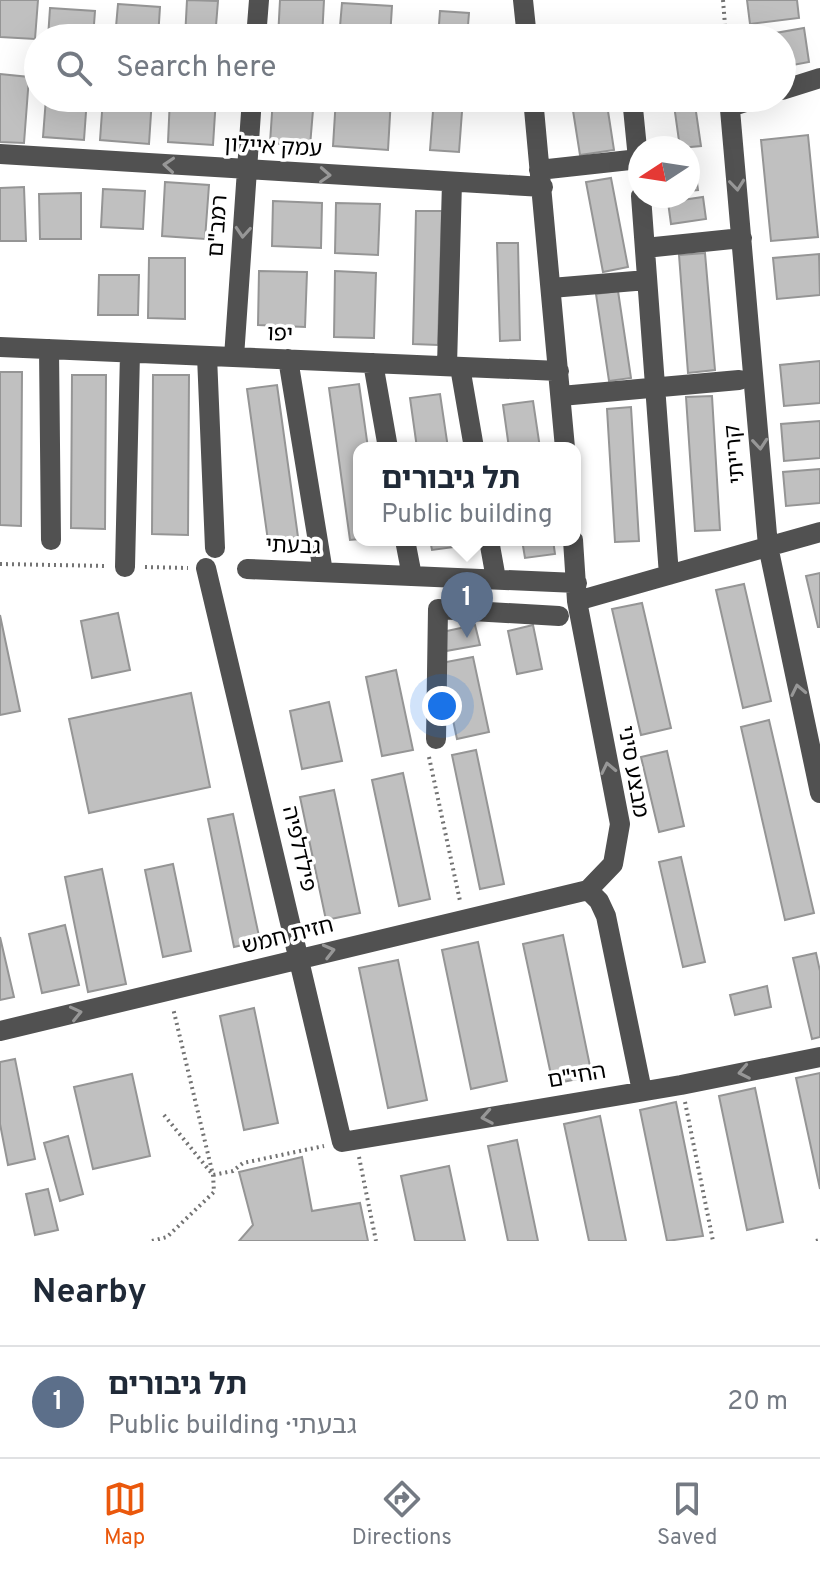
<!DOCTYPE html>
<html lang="en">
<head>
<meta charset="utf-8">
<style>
	body { margin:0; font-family:Overpass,"Noto Sans Hebrew",sans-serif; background:#f2f2f3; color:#1f2937 }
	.compass { position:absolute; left:628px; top:136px; width:72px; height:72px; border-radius:50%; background:#fff; box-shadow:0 8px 32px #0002; rotate:258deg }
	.you { position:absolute; left:442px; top:706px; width:28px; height:28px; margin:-20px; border:6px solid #fff; border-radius:50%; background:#1a73e8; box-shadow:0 0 0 12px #1a73e833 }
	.badge { display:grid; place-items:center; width:52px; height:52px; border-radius:50%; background:#ea580c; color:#fff; font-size:26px; font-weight:700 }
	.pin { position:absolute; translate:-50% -66px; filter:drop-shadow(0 2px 4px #0008) }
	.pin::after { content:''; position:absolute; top:42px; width:28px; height:24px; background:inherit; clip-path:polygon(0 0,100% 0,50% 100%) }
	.popup { position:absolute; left:353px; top:442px; width:228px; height:104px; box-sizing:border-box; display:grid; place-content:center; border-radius:16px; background:#fff; filter:drop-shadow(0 2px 6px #0005); font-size:26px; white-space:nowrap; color:#747a83 }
	.popup b { font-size:30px; color:#1f2937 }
	.popup::after { content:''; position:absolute; left:50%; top:100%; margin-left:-16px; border:16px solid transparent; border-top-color:#fff }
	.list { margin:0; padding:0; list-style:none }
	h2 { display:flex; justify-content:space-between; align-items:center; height:104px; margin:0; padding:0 32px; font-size:34px }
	h2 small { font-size:26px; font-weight:400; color:#747a83 }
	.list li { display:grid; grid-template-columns:52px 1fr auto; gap:24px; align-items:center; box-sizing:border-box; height:112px; padding:0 32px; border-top:2px solid #e0e1e3 }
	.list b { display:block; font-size:30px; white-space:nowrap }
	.list p { margin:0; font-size:26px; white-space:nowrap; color:#747a83 }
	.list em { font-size:26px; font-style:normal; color:#747a83 }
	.icon { flex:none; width:44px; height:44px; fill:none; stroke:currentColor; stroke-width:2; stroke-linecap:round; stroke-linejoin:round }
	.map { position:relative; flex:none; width:820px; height:1241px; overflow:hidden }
	.search { position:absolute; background:#fff; box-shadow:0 8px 32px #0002; left:24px; right:24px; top:24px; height:88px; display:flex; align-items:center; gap:20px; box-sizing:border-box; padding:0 28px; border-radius:44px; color:#747a83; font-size:30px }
	.sheet { height:216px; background:#fff }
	nav { display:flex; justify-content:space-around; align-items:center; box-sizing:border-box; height:112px; border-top:2px solid #e0e1e3; background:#fff; font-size:22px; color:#747a83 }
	nav a { display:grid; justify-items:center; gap:4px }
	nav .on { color:#ea580c }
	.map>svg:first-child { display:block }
	.building { fill:#c0c0c0; stroke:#959595; stroke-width:2 }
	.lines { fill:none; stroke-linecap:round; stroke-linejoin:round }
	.path { stroke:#737373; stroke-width:4; stroke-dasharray:2 4; stroke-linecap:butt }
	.minor { stroke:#515151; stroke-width:20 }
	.oneway { stroke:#979797 }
	.labels { text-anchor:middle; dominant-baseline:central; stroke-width:7; stroke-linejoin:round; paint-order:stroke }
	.street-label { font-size:22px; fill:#000; stroke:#fff }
</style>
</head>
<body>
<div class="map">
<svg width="820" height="1241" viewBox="0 0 820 1241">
	<rect width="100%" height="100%" fill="#fff"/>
	<path class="building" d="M0 0H38L35 39 0 37Z
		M187 0 218 1 215 38H185Z
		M280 0H324L322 38H278Z
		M747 0H797L799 18 750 24Z
		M342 3 392 6 390 38H339Z
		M118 4 160 7 158 38H115Z
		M50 8 95 11 93 38H48Z
		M440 11 469 13 467 38H438Z
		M804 28 809 62 782 67V38H747Z
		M714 30 715 38H679V34Z
		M0 74 29 77 24 143 0 142Z
		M46 98H87L84 140 43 137Z
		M103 98H152L149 144 100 140Z
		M170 98H216L213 145 168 142Z
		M273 98H314L310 146 270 143Z
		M336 98H391L388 150 333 146Z
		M434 98H463L459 152 430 150Z
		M571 98H606L614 150 580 155Z
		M673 98H694L701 146 680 148Z
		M808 135 818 237 771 241 761 140Z
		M694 160 698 190 688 191V161Z
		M611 178 628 267 603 272 586 182Z
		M165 182 209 185 205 239 162 236Z
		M24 187 26 241H0V188Z
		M103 189 145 191 143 229 101 227Z
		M81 193V239H40L39 194Z
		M703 197 706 219 671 224 668 202Z
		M273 201 322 203 321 248 272 246Z
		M336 203 380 204 378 255 335 253Z
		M416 211H442L438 345 413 344Z
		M497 243H518L520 340 500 341Z
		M705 253 715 370 688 373 679 255Z
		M819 254 820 295 777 299 773 258Z
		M149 258H185V319L148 318Z
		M259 271 307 272 305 327 258 325Z
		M335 271 376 273 374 338 334 337Z
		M99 275H139L138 315H98Z
		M618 291 631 378 609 381 596 294Z
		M820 361V403L784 406 780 365Z
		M0 372H22L21 526 0 525Z
		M72 375H106L105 529 71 528Z
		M153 375H189L188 535 152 534Z
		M359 384 368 448H359V539L350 540 329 388Z
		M277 385 298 537 268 541 247 389Z
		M440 394 448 448H417L410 398Z
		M712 396 720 530 695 531 686 397Z
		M533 401 540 448H509L503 405Z
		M631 407 639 541 615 542 607 409Z
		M820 421V458L784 461 781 424Z
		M820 469V503L786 506 783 472Z
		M430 540H461L462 546 432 550Z
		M522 540H553L555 554 525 558Z
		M820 573V627H818L806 576Z
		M744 584 771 701 743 708 716 590Z
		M642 603 671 728 641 735 612 609Z
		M118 613 130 670 92 678 81 621Z
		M0 615 20 711 0 715Z
		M475 625 480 645 446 651 442 632Z
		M533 625 542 669 517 674 508 631Z
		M473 657 489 732 457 739 441 663Z
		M396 670 413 750 382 756 366 677Z
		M191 693 210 787 89 813 69 719Z
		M329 702 342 761 302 769 290 711Z
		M769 720 814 913 785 920 741 727Z
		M476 750 504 884 480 889 452 755Z
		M667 751 684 826 659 832 641 757Z
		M403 773 430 899 399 906 372 780Z
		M334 790 360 913 326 920 300 797Z
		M233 814 260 941 234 947 208 819Z
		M681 857 705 962 683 967 659 862Z
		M173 864 191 951 163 957 145 870Z
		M102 869 126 984 88 992 65 877Z
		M65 925 79 985 42 993 29 934Z
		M563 935 592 1076 553 1084 523 944Z
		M0 937 14 997 0 1000Z
		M478 942 507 1081 471 1089 442 950Z
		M816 953 820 971V1037L812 1039 793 958Z
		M398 960 427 1100 388 1108 359 968Z
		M767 986 771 1007 735 1015 730 995Z
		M254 1008 278 1123 244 1130 220 1016Z
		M15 1059 35 1159 8 1165 0 1124V1062Z
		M820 1073V1189L796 1078Z
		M132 1074 150 1156 93 1169 74 1087Z
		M755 1088 783 1222 747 1230 719 1096Z
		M676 1102 703 1236 667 1241 640 1110Z
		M600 1116 626 1241H589L564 1124Z
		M68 1136 83 1194 60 1201 44 1143Z
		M517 1140 538 1241H508L488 1146Z
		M302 1157 312 1211 360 1203 368 1241H239L253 1225 239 1172Z
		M449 1166 465 1241H415L401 1176Z
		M48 1189 58 1230 35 1235 26 1194Z"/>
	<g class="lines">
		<path class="path" d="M723 0 726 38
			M0 564 108 566
			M145 567 188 568
			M429 757 460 901
			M685 1102 713 1241
			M164 1115 213 1175 233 1171 243 1163 324 1146
			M359 1157 376 1241
			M152 1241 167 1237 214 1192 213 1175 173 1008
			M816 1241 820 1240"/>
		<path class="minor" d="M523 0 527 38
			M256 38 259 0
			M782 90 820 78
			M533 98 565 448
			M632 98 640 179
			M729 98 768 546 820 793
			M730 107 758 98
			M0 154 543 187
			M539 170 639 159
			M641 196 669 575
			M645 248 742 238
			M551 288 647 280
			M0 347 559 371
			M49 349 51 540
			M207 356 215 548
			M234 357 252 98
			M288 359 323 572
			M373 363 388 448
			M447 366 452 182
			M460 367 474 448
			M561 396 739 380
			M405 540 412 576
			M489 540 496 579
			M573 540 577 601 620 824 613 864 588 890
			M125 567 130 353
			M206 568 342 1142 681 1085 820 1057
			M247 569 577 583
			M577 601 820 532
			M436 739 438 609 559 616
			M588 890 599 901 606 916 642 1091
			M0 1031 588 890"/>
	</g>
	<defs><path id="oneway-chevron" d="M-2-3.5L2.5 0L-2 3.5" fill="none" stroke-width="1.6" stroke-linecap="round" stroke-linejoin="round" transform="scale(2)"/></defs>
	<g class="oneway">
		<use href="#oneway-chevron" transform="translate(169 165) rotate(-176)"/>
		<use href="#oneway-chevron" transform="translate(325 175) rotate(3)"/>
		<use href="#oneway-chevron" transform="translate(737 185) rotate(84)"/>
		<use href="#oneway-chevron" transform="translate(243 232) rotate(94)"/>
		<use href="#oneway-chevron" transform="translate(760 444) rotate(85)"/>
		<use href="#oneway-chevron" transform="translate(798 690) rotate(-102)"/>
		<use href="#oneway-chevron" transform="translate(608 768) rotate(-102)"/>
		<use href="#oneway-chevron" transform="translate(329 951) rotate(-14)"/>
		<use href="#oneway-chevron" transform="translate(76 1013) rotate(-13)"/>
		<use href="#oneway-chevron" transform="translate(744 1072) rotate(169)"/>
		<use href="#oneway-chevron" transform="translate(487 1117) rotate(170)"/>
	</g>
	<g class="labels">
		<g class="street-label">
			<text transform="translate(273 148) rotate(3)">עמק איילון</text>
			<text transform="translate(219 226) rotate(-86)">רמב"ם</text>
			<text transform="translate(280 335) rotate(2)">יפו</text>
			<text transform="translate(736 454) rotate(-95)">קרייתי</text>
			<text transform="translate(293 547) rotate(2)">גבעתי</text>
			<text transform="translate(632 772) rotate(80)">מבצע סיני</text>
			<text transform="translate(298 849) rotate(77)">פילדלפיה</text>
			<text transform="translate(288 937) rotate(-14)">חזית חמש</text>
			<text transform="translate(577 1077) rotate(-10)">החי"ם</text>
		</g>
	</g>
</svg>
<svg class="compass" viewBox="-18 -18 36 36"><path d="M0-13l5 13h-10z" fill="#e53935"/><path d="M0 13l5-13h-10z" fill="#747a83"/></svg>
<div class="you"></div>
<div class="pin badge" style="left:467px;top:638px;background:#5c6f8a">1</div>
<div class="popup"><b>תל גיבורים</b>Public building</div>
<div class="search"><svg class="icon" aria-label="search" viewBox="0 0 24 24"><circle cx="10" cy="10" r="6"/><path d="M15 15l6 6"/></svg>Search here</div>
</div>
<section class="sheet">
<h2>Nearby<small></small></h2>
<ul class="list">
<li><span class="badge" style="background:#5c6f8a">1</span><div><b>תל גיבורים</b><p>Public building · גבעתי</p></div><em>20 m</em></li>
</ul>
</section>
<nav>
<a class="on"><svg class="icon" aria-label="map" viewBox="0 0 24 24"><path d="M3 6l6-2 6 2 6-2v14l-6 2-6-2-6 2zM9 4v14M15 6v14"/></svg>Map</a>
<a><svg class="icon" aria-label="directions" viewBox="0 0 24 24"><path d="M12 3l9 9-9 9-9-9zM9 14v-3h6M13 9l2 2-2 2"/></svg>Directions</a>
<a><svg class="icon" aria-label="saved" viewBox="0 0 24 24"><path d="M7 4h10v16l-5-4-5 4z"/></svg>Saved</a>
</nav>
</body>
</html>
